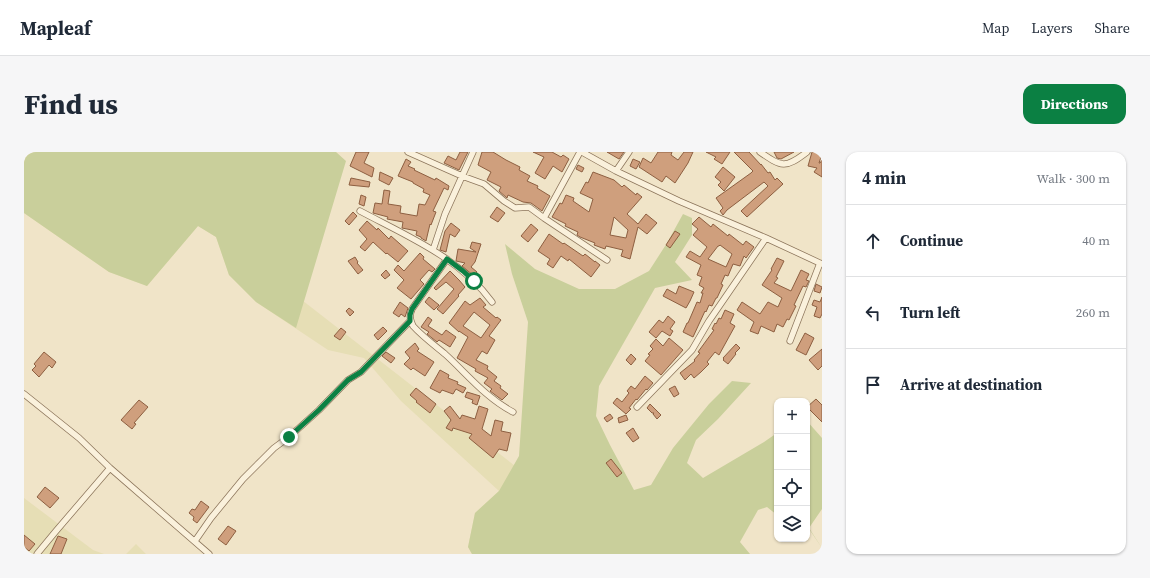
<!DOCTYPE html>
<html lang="en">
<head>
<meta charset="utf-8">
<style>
	body { margin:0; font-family:"Source Serif 4",serif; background:#f6f6f7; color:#1f2937 }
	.controls { position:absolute; right:12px; bottom:12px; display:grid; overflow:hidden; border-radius:8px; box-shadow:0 1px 3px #0004 }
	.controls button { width:36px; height:36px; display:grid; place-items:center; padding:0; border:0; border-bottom:1px solid #e0e1e3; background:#fff; color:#1f2937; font:20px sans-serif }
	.stop { position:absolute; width:12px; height:12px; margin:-9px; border:3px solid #0b8043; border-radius:50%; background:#fff }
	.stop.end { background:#0b8043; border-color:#fff; box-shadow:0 1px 4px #0008 }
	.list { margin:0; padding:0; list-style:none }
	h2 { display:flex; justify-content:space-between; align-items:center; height:52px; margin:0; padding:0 16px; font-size:17px }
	h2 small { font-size:13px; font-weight:400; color:#747a83 }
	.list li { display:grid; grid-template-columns:26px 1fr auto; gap:12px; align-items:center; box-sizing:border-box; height:72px; padding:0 16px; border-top:1px solid #e0e1e3 }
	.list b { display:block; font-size:15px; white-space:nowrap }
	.list em { font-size:13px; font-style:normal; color:#747a83 }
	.icon { flex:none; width:22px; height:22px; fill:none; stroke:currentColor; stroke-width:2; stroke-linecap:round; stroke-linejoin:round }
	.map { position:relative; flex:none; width:798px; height:402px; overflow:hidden; border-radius:12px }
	header { display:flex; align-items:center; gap:24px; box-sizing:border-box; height:56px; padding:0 20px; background:#fff; border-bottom:1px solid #e0e1e3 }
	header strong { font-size:19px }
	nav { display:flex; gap:22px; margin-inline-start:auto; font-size:14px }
	.intro { display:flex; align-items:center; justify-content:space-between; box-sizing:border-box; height:96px; padding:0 24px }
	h1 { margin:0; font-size:28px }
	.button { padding:10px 18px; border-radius:12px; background:#0b8043; color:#fff; font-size:14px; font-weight:700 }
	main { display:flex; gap:24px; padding:0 24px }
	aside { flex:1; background:#fff; border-radius:12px; box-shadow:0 1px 3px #0004 }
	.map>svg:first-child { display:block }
	.farmland { fill:#e6deb5 }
	.green { fill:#c9cf9b }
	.building { fill:#cf9f7d; stroke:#8d5f41; fill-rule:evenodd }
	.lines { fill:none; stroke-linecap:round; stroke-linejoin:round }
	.street-casing { stroke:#8d765c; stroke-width:7 }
	.street { stroke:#faf1dc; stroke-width:5.5 }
	.route { stroke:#0b8043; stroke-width:5 }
</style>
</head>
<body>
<header>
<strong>Mapleaf</strong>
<nav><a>Map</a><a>Layers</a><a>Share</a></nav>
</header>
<div class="intro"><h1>Find us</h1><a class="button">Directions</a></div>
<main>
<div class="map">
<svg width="798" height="402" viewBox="0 0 798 402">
	<rect width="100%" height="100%" fill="#f0e4c8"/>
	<path class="farmland" d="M0 0 179 71 604 402H448L444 395 451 361 475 339 377 249 340 206 304 198 232 150 205 123 192 85 174 74 123 134 85 120 0 61Z
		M0 346 69 398 80 402H0Z
		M112 392 122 402H102Z"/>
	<path class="green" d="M0 0H312L322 9 272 176 232 150 205 123 192 85 174 74 123 134 85 120 0 61Z
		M659 62 668 66V83L651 110 668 128 631 136 575 234 572 264 586 293 610 338 627 333 649 296 685 252 708 229 727 231 694 267 672 288 663 311 679 326 740 290 753 281V363L743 355 734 358 716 390 726 402H448L444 395 451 361 475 339 495 304 504 170 488 122 481 92 511 117 555 137H591L625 119 643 91Z
		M783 269 798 286V357L785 376 798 396 783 374Z"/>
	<path class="building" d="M332 0H345L340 11 350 16 348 25 326 14Z
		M436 0H444L435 18 420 11 424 4 432 8Z
		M458 0H469L482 8 496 15 495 18 506 24 503 29 514 34 513 36 526 44 518 59 507 51 499 50 484 43 483 46 475 39 477 35 463 28 467 20 454 13Z
		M509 0H528L537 5 539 3 545 7 538 20 529 14 521 27 511 21 520 5Z
		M583 0H600L595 7Z
		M634 0H648L647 3 654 8 660 0H669L664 11 651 31 642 24 638 30 635 28 615 15 619 6 627 11Z
		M682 0H706L698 12 690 7 692 5Z
		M710 0H725L737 13V12L744 21 746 20 751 28 753 26 759 32 723 65 717 59 744 34 740 30 703 58 699 63 696 59 699 56 692 46 727 21 729 19Z
		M750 0H770L757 7 753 6Z
		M788 0H794L798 2 795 11H796L798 8V25L790 20 793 16 784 14Z
		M382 7 387 10 384 14 391 17 390 18 411 28 412 26 425 34 424 38 420 36 409 59 412 60 407 73 406 72 402 89 397 86V85L392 83 393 79 378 76 379 70 363 67 364 65 349 61 351 51 358 52 360 38 366 39 364 52 377 54 376 61 393 64 395 52 401 53 406 43 399 40 400 37 389 31V30L374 24Z
		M609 7 616 10 612 17 606 14Z
		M554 13 560 16 558 20 552 17Z
		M699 15 711 25 700 39 694 33 697 30 691 25Z
		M356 20 369 26 365 33 355 28Z
		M569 20 590 28 598 35 600 33 612 43 613 41 618 45 603 62 614 72 622 62 633 71 623 82 614 75 606 107 597 104 599 98 582 94 581 97 570 93 571 91 556 85 553 83 554 80 541 74 542 72 528 65 536 51 538 52 542 43 550 46 549 49 565 60 569 47 556 41 562 30 564 31ZM590 65 604 78 602 86 586 83Z
		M327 26 346 30 345 35 325 33Z
		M337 43 342 45 340 54 335 52Z
		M473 55 481 61 474 70 466 65Z
		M329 60 333 64 325 73 321 69Z
		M675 65 687 75 689 72 704 84 705 82 719 93 722 89 730 95 722 106 720 104 716 114 709 112 704 124 701 123 697 132 699 133 693 146H692L688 154 685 153 682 160 681 159 669 185 659 180 663 171H664L673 150 676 151 679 141H677L680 136 675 133 678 125 673 123 677 113 662 105 666 99 676 105 683 95 669 83 674 77 668 72ZM696 93 708 102 702 115 684 107 694 94H695Z
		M343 69 353 78 354 76 365 87 367 84 384 99 374 110 363 101 362 102 349 90 341 99 336 95 343 87 335 78Z
		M427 71 436 78 431 85 426 82 422 100 416 98 421 79Z
		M507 72 514 78 504 90 497 84Z
		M651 79 656 82 646 96 642 93Z
		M525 82 539 92 540 91 559 104 561 102 571 110V109L576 113 567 125 545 107 544 109 537 104 529 116 523 112 526 107 514 99Z
		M448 90 457 92 451 110 447 115 453 120 450 124 438 114 441 111 432 109 434 97 452 100 446 96Z
		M396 101 400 105 399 107 411 117 408 120 405 118 396 128 400 132 387 147 373 136 380 128 370 118 374 113 380 119Z
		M331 105 334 110 333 111 339 118 334 122 324 109Z
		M753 106 760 109 752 125 754 126 750 131 767 139 777 118 785 122 782 128 785 129 782 135 779 134 770 153 772 154 765 168 763 167 759 175 753 172 750 180 737 174 734 182 726 179 730 170 713 158 718 150 736 162 744 150 754 155 758 146 738 133 748 118 747 117Z
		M362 118 366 123 361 127 357 123Z
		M426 119 435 128 441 135 434 143 435 144 419 162 413 157 430 137 422 130 412 138 410 136Z
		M792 132 798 135 796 141 790 139Z
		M655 134 670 140 666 149 662 156 639 144 643 137 652 142Z
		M405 145 415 153 410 158 401 150Z
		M798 145V162L796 166 790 164 793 155 788 153 790 148 796 150Z
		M456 146 462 153 459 155 472 166 473 165 477 168 465 184 471 188 463 202 458 199 452 208 464 214 463 217 473 225 470 229 477 234 476 236 484 242 478 248 466 239 468 237 460 231 464 226 451 219 452 217 433 206 444 185 435 179V180L425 171 441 149 446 153ZM450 160 466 173 457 186 439 174Z
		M376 150 384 156 381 165 377 162 375 165 369 161Z
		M325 156 330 160 326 164 322 159Z
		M701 158 710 162 706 171 711 174 695 203 691 200 683 210 685 212 677 220 670 226 667 222 661 228 656 221 671 209 670 208 676 201 674 200 690 178 688 177 691 171 692 172 695 166 697 167Z
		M644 164 651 170 646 177 649 179 646 184 638 179 632 186 625 180 635 168 639 171Z
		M404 165 408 168 404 174 418 183 422 178 432 185 426 195 415 188 413 190 403 182 405 180 397 175Z
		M359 175 363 179 354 188 350 183Z
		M317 176 322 180 316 188 310 184Z
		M781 181 790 186 782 203 772 198Z
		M645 186 659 198 637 223 621 209 626 203 624 202 629 197 626 194 632 187 639 194Z
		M391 191 395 197 393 199 410 210 401 224 389 216 387 218 380 212 386 206 381 200Z
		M712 192 716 196 711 201 712 202 704 212 699 208 700 207 699 206Z
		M798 197V214L794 218 785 208Z
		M20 200 32 210 28 216 25 213 15 225 8 218 12 214 10 212Z
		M362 200 371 206 367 211 358 204Z
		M607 202 612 207 607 213 602 208Z
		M416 218 425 223 424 226 434 230 433 232 442 236 439 241 432 237 429 242 418 238 416 241 406 236Z
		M621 224 629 231 623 238 622 237 613 248 612 247 605 256 607 257 602 262 589 251 593 246 598 250 605 241 603 239 607 234 611 237Z
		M651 234 655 242 650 245 645 237Z
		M392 236 412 252 406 261 392 250 393 249 386 243Z
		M443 240 456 244 453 253 448 251 449 248 441 245Z
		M792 247 798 253V270L783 255Z
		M115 248 124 255 110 271 112 272 108 277 97 268Z
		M626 252 637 263 633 267 629 262 630 261H628L623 256Z
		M426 254 436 267 438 263 451 267 455 254 464 257 458 277 467 284 471 268 479 270 477 279 487 281 483 299 475 297 469 306 445 286 448 282 429 276 428 279 422 276 427 268 420 259Z
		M586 262 589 266 583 270 580 266Z
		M602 263 604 268 595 271 594 266Z
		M609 276 615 286 609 290 602 281Z
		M587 307 598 321 593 325 582 311Z
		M21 335 35 346 26 356 13 345Z
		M177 349 185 355 173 371 169 368 170 365 165 361 168 357 171 358Z
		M204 374 212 379 202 393 194 387Z
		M0 383 11 392 5 399 0 395Z
		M34 384 43 387 37 402H26Z"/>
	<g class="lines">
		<g class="street-casing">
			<path id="street" d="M384 0 438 24 460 32 480 49 491 56 505 55 520 66 583 108
				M558 0 592 19 655 49 742 86 798 112
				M736 0C758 15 761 17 783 0
				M592 19 605 0
				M336 59C383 84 436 106 468 150
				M520 66 556 0
				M409 98 421 62 449 0
				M423 107 388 157C385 164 386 167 389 174 398 184 410 193 421 202 443 222 462 246 489 260
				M766 189 796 111
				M0 242 55 286 86 316 185 402
				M613 255 668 198 685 169 742 86
				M171 389 187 366 219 327 250 296 265 285 295 258 324 228 337 220 386 169
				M13 402 32 379 86 316"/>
		</g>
		<use href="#street" class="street"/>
	</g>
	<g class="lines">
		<path class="route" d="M265 285 295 258 324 228 337 220 386 169V163L388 157 423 107 439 119 450 129"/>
	</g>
</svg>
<div class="controls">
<button>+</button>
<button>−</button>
<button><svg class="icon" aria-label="locate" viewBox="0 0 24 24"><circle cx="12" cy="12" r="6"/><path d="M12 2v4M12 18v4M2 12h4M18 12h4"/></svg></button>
<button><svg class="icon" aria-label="layers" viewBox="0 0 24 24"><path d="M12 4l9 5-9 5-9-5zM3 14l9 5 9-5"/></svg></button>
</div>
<div class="stop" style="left:450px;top:129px"></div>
<div class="stop end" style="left:265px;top:285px"></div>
</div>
<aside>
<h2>4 min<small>Walk · 300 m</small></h2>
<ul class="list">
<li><svg class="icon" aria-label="ahead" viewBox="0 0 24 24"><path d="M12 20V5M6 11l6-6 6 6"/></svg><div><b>Continue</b></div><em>40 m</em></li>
<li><svg class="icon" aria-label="left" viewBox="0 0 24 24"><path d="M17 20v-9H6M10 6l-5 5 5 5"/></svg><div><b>Turn left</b></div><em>260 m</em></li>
<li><svg class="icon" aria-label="arrive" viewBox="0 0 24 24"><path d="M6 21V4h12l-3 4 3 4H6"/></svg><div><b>Arrive at destination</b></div></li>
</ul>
</aside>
</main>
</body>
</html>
